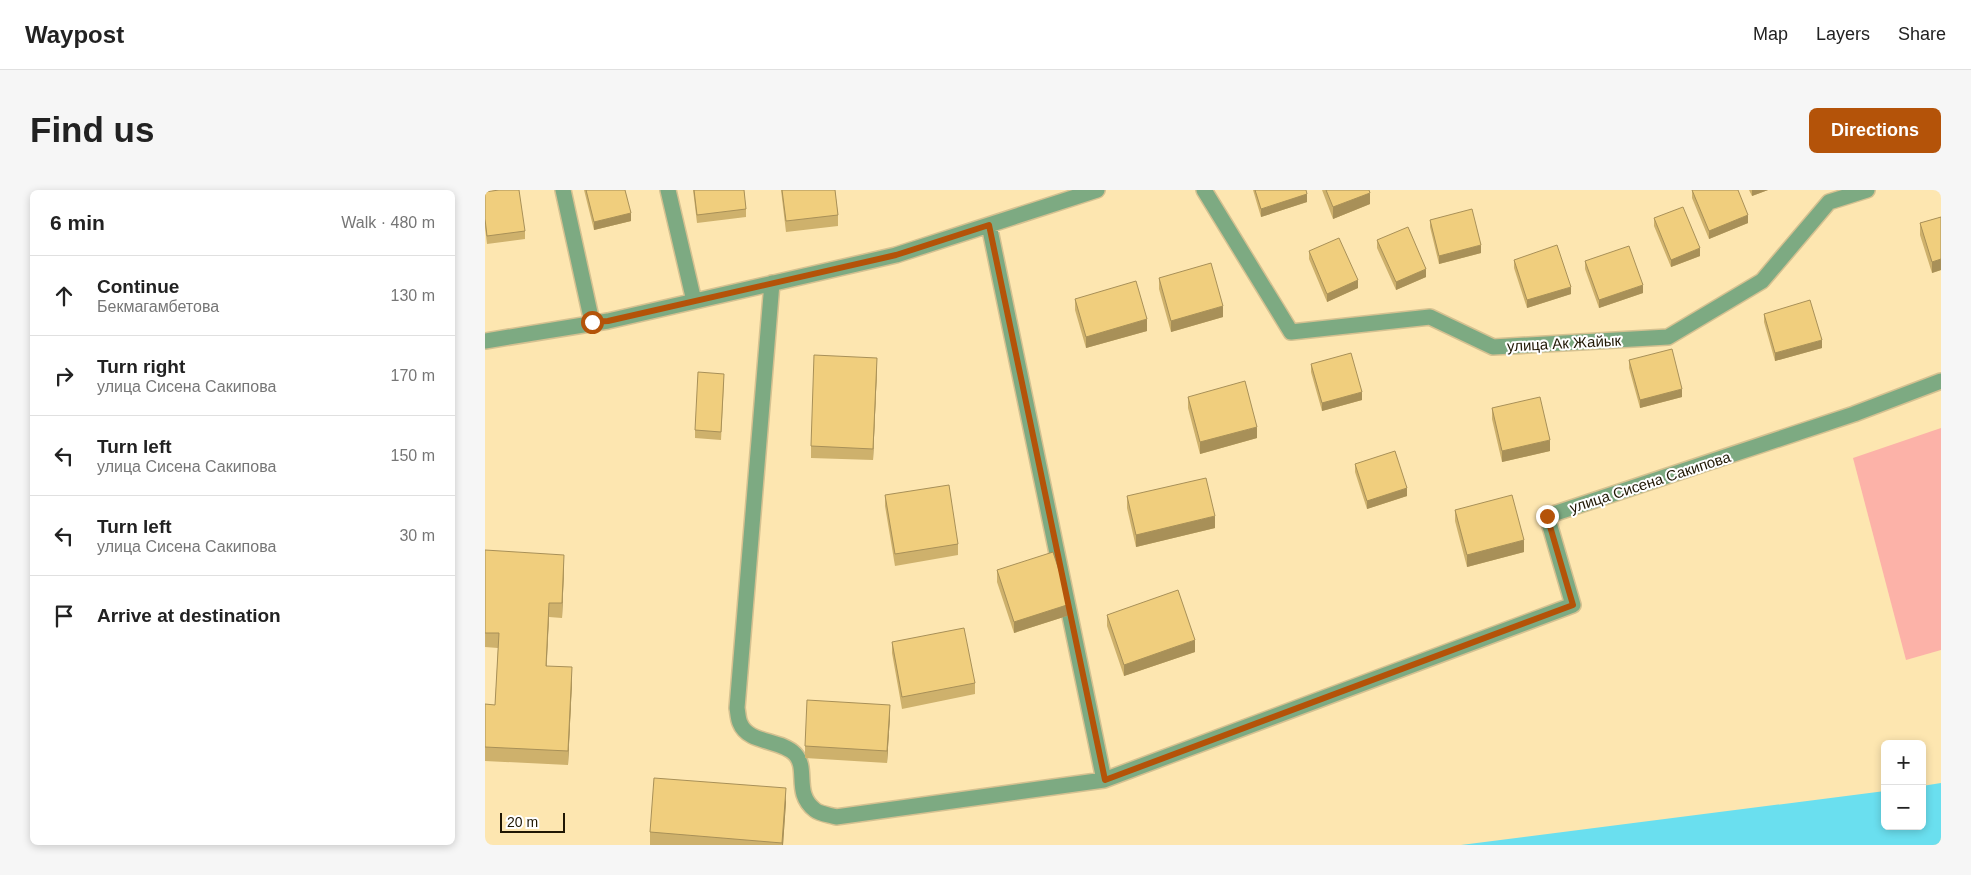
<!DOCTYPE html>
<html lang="en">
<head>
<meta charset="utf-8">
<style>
	body { margin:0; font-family:Helvetica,sans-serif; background:#f6f6f6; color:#222 }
	.controls { position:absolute; right:15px; bottom:15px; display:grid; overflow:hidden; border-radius:8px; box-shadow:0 2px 8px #0003 }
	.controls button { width:45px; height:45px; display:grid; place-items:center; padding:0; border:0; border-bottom:1px solid #e0e0e0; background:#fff; color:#222; font:25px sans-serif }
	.scale { position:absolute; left:15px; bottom:12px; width:65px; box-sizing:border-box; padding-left:5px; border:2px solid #201704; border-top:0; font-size:14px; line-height:18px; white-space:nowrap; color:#201704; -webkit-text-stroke:4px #fff; paint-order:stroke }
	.stop { position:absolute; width:15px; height:15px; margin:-11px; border:4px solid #b45309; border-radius:50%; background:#fff }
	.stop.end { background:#b45309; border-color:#fff; box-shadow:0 1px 5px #0008 }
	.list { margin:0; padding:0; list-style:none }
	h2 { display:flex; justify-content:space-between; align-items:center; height:65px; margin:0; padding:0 20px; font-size:21px }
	h2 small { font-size:16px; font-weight:400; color:#767676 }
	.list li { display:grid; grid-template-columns:32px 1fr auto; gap:15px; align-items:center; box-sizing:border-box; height:80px; padding:0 20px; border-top:1px solid #e0e0e0 }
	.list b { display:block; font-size:19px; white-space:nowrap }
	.list p { margin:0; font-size:16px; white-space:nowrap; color:#767676 }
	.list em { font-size:16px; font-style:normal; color:#767676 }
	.icon { flex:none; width:28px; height:28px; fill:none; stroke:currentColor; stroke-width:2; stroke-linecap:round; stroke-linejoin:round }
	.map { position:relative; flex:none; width:1456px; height:655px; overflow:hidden; border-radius:8px }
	header { display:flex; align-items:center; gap:30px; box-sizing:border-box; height:70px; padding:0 25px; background:#fff; border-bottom:1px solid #e0e0e0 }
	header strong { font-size:24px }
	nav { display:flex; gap:28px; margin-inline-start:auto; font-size:18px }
	.intro { display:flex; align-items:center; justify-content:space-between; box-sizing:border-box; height:120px; padding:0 30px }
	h1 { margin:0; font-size:35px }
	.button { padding:12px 22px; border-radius:8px; background:#b45309; color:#fff; font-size:18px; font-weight:700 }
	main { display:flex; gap:30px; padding:0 30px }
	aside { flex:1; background:#fff; border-radius:8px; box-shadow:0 2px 8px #0003 }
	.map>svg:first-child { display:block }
	.green { fill:#fcb2a8 }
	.water { fill:#6adfef }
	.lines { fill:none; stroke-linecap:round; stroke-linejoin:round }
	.minor-casing { stroke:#d5c191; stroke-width:18 }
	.minor { stroke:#7daa82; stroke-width:15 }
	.wall { fill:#ceb16c }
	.shaded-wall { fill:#a89058 }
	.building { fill:#f0ce7d; stroke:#a89058 }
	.route { stroke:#b45309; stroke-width:6 }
	.labels { text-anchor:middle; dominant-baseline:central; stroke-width:4; stroke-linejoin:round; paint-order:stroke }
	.street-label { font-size:15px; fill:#201704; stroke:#fff }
</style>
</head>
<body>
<header>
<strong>Waypost</strong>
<nav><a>Map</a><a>Layers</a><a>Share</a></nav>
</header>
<div class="intro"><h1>Find us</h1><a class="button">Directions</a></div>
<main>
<aside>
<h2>6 min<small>Walk · 480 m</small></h2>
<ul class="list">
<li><svg class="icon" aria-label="ahead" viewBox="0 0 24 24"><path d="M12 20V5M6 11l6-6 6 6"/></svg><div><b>Continue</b><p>Бекмагамбетова</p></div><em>130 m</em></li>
<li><svg class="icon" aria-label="right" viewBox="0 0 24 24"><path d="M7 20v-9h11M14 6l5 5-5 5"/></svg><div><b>Turn right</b><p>улица Сисена Сакипова</p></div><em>170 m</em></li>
<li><svg class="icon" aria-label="left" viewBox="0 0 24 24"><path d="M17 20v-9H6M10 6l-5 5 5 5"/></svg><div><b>Turn left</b><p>улица Сисена Сакипова</p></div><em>150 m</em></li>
<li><svg class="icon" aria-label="left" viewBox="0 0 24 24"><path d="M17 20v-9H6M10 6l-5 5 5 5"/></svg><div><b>Turn left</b><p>улица Сисена Сакипова</p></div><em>30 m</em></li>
<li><svg class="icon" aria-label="arrive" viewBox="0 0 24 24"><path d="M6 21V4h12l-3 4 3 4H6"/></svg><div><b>Arrive at destination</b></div></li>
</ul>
</aside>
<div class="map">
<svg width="1456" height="655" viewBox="0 0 1456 655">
	<rect width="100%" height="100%" fill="#fde6b0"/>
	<path class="green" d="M1456 238V460L1421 470 1368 268Z"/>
	<path class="water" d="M1456 593V655H976L1400 601V636H1437V596Z"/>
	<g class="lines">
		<g class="minor-casing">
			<path id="minor" d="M78 0 107 132
				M183 0 209 111
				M719 0 806 142 945 127 1008 157 1183 147 1277 91 1344 12 1382 0
				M504 35 619 590 1088 415 1062 326 1369 224 1456 191
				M287 93 252 518C253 523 253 529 255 533 263 554 296 549 310 564 324 579 308 603 330 620 335 624 345 625 351 627L619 590
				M0 151 123 131 411 65 612 0"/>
		</g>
		<use href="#minor" class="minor"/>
	</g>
	<path class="wall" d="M99 0H140L146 31 109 40Z
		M208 0H259L261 19V27L212 33Z
		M296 0H350L353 25V36L301 42Z
		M768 0H821L822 12 776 27Z
		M837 0H884L885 14 848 29Z
		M1207 0 1263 33 1224 49 1207 8Z
		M1264 0H1283L1267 6Z
		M0 2 40 41V49L2 54 0 37Z
		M1456 27V80L1447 83 1435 45V33Z
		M1169 28 1215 66 1186 77 1169 36Z
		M945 30 996 63 954 74 945 37Z
		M892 50 941 87 911 100 892 58Z
		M824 61 873 98 842 112 824 69Z
		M1029 70 1086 104 1042 118 1029 78Z
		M1100 71 1158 103 1114 118 1100 79Z
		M674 88 738 127 686 142 674 99Z
		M590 109 662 141 601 158 590 120Z
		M1279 124 1337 158 1290 171 1279 132Z
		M1144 170 1197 207 1155 218 1144 178Z
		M826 174 877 210 837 221 826 182Z
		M392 179 388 270 326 268V256Z
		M239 192 236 250 210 248V240Z
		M703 207 772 248 715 264 703 218Z
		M1007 218 1065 261 1017 272 1007 229Z
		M870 274 922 306 882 319 870 282Z
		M400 305 473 354V365L410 376 400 316Z
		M642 306 730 338 651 357 642 318Z
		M970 320 1039 362 982 377 970 331Z
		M0 360 79 379 77 428 64 427 61 476 87 492 83 575 0 571V514L10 515 13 458 0 457Z
		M512 380 585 425 529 443 512 392Z
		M622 425 710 462 639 486 622 436Z
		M407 452 490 493V504L417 519 407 463Z
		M405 526 402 573 320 568V556Z
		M301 612 298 655H165V642Z"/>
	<path class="shaded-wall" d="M1267 0H1283L1267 6Z
		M885 3V14L848 29V17Z
		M822 4V12L776 27V19Z
		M146 23V31L109 40V32Z
		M1263 25V33L1224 49V41Z
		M996 55V63L954 74V66Z
		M1215 58V66L1186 77V70Z
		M1456 69V80L1447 83V72Z
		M941 79V87L911 100V92Z
		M873 90V98L842 112V104Z
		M1158 95V103L1114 118V110Z
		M1086 97V104L1042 118V110Z
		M738 116V127L686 142V131Z
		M662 129V141L601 158V147Z
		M1337 150V158L1290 171V163Z
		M392 168V179L388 270V259Z
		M1197 199V207L1155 218V210Z
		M877 202V210L837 221V213Z
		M772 237V248L715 264V252Z
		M1065 250V261L1017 272V261Z
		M922 298V306L882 319V311Z
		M730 326V338L651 357V345Z
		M1039 350V362L982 377V365Z
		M79 365V379L77 428V413Z
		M64 413V427L61 490V476Z
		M585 414V425L529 443V432Z
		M710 450V462L639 486V475Z
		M87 477V492L83 575V561Z
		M405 515V526L402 573V561Z
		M301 598V612L298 655H297Z"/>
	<path class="building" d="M14 0H34L40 41 2 46 0 29V2Z
		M101 0H140L146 23 109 32Z
		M209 0H259L261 19 212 25Z
		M297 0H350L353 25 301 31Z
		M770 0H821L822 4 776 19Z
		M841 0H884L885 3 848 17Z
		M1207 0H1253L1263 25 1224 41Z
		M1198 17 1215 58 1186 70 1169 28Z
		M987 19 996 55 954 66 945 30Z
		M1456 27V69L1447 72 1435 33Z
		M923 37 941 79 911 92 892 50Z
		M854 48 873 90 842 104 824 61Z
		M1072 55 1086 97 1042 110 1029 70Z
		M1144 56 1158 95 1114 110 1100 71Z
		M726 73 738 116 686 131 674 88Z
		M651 91 662 129 601 147 590 109Z
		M1325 110 1337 150 1290 163 1279 124Z
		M1187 159 1197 199 1155 210 1144 170Z
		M866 163 877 202 837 213 826 174Z
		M329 165 392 168 388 259 326 256Z
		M213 182 239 184 236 242 210 240Z
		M760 191 772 237 715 252 703 207Z
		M1055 207 1065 250 1017 261 1007 218Z
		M910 261 922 298 882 311 870 274Z
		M721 288 730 326 651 345 642 306Z
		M464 295 473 354 410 364 400 305Z
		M1027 305 1039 350 982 365 970 320Z
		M0 360 79 365 77 413H64L61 476 87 477 83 561 0 557V514L10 515 14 443H0Z
		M568 362 585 414 529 432 512 380Z
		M693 400 710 450 639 475 622 425Z
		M479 438 490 493 417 507 407 452Z
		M322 510 405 515 402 561 320 556Z
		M169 588 301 598 297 653 165 642Z"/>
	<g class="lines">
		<path class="route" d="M107 132 123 131 411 65 504 35 620 590 1088 415 1062 326"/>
	</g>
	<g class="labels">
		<g class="street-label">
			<text transform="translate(1079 153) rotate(-3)">улица Ак Жайык</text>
			<text transform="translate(1165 292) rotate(-18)">улица Сисена Сакипова</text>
		</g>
	</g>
</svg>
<div class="controls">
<button>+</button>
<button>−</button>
</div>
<div class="scale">20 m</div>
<div class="stop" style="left:107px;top:132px"></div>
<div class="stop end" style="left:1062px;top:326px"></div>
</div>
</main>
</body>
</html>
